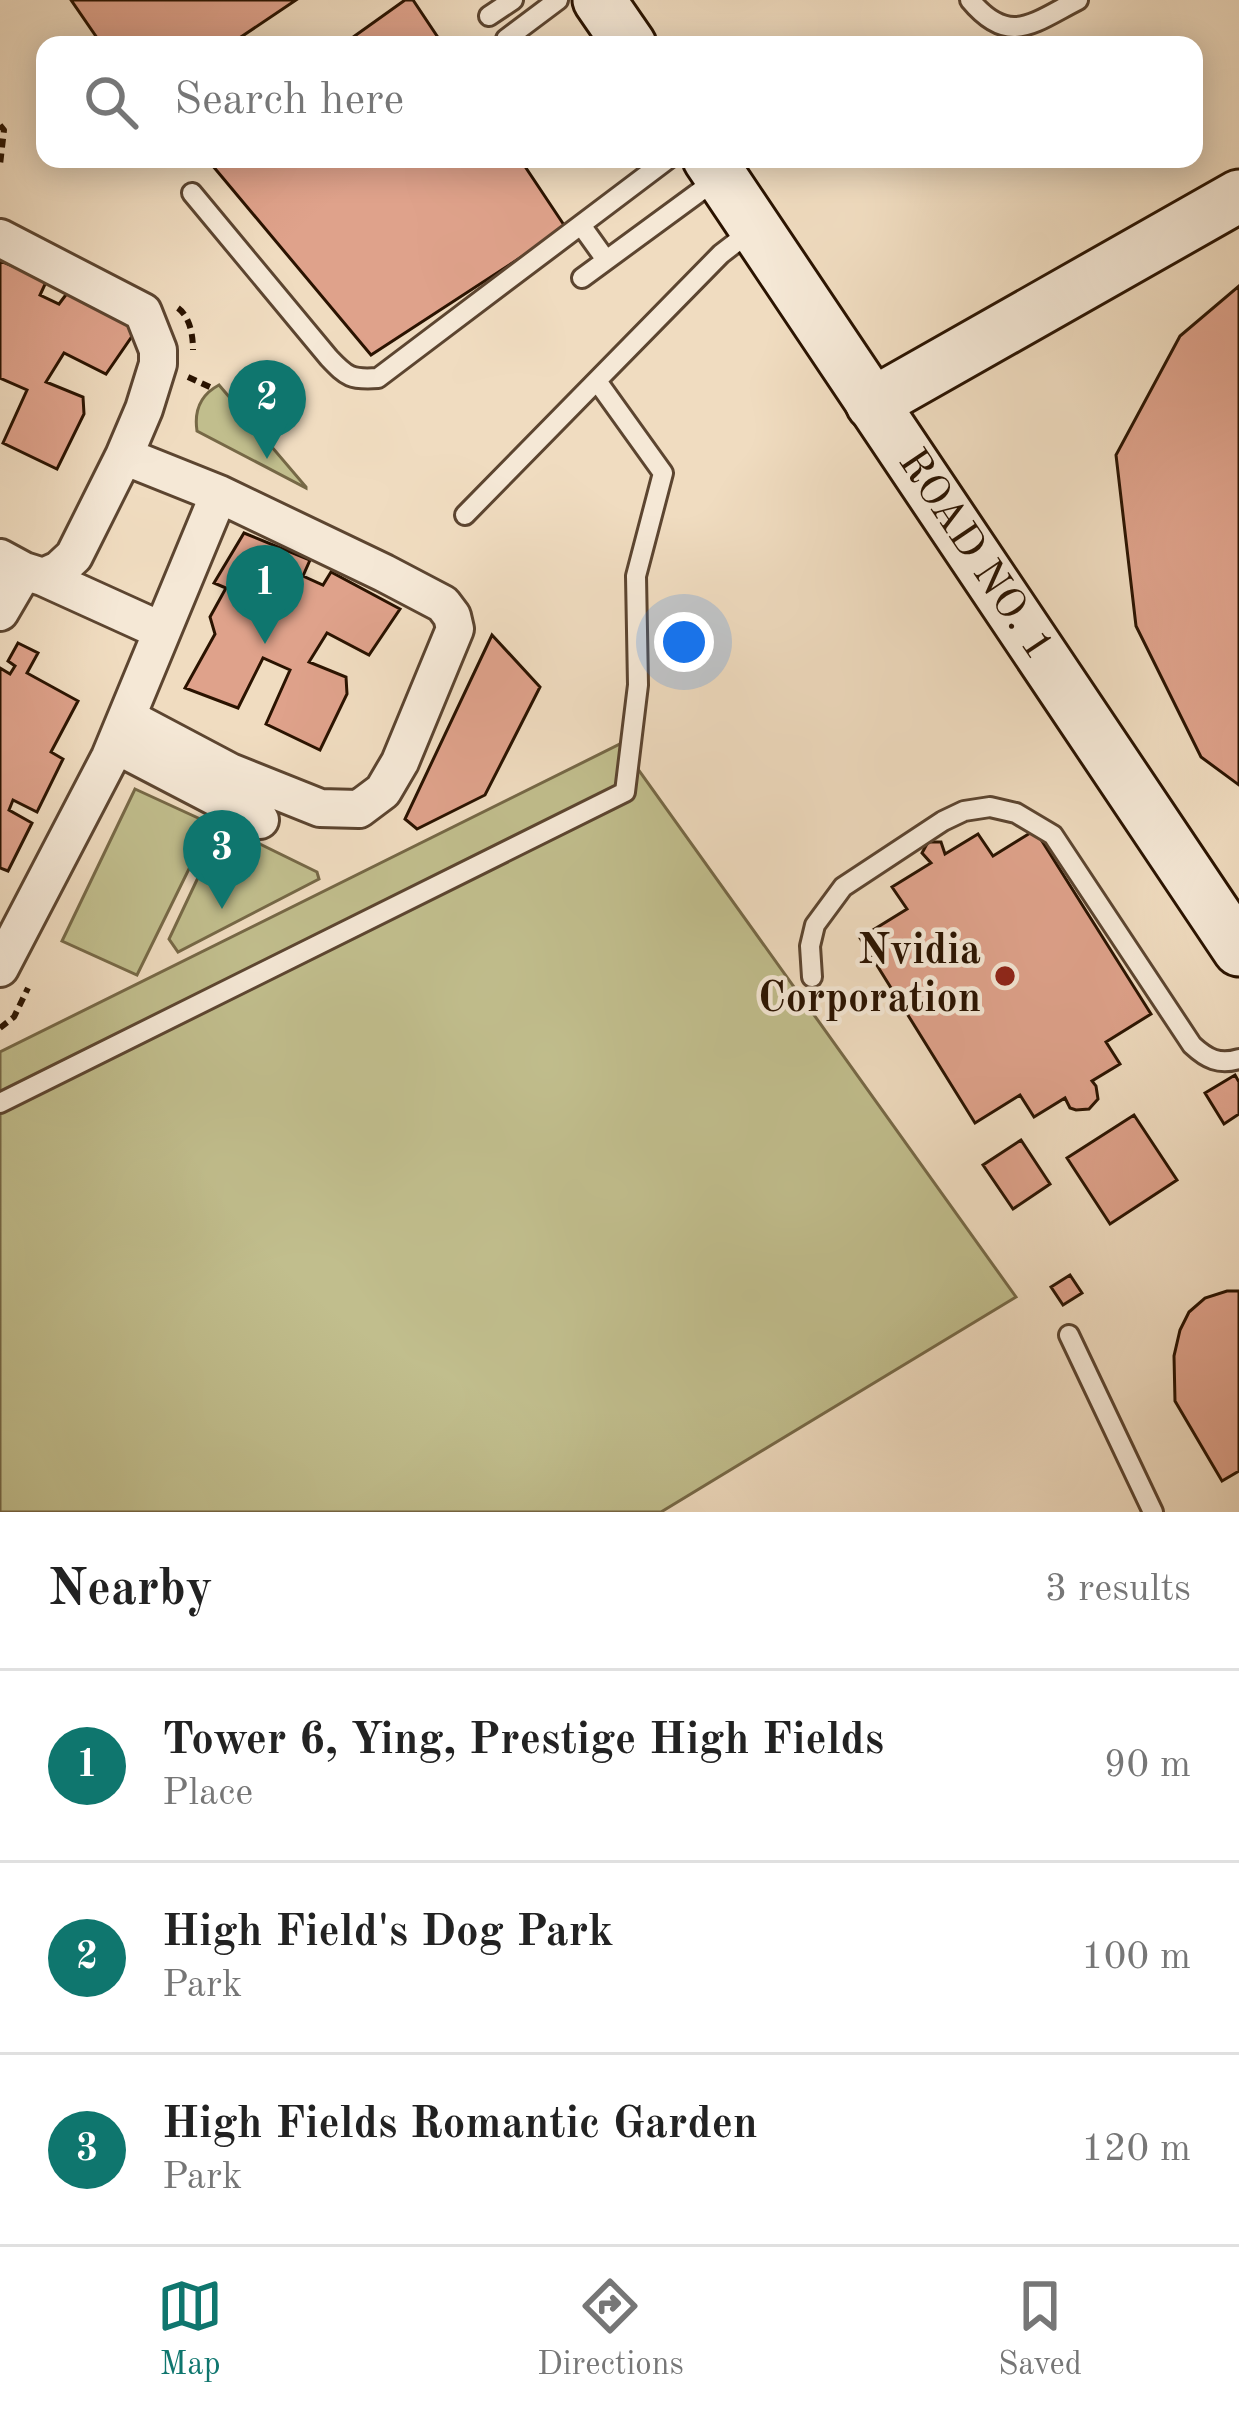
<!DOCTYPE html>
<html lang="en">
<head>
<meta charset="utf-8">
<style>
	body { margin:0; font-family:"Old Standard TT",serif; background:#f6f6f6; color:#222 }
	.you { position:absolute; left:684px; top:642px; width:42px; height:42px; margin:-30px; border:9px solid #fff; border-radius:50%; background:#1a73e8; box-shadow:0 0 0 18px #1a73e833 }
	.badge { display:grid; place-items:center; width:78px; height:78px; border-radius:50%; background:#0f766e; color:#fff; font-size:39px; font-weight:700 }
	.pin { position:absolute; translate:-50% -99px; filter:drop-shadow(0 3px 6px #0008) }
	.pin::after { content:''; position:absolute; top:63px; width:42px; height:36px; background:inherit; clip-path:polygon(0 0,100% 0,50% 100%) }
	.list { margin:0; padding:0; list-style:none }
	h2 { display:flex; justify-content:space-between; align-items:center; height:156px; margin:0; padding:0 48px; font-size:51px }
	h2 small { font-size:39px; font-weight:400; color:#767676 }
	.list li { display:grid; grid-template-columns:78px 1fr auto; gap:36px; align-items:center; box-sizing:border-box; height:192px; padding:0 48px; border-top:3px solid #e0e0e0 }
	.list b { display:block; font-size:45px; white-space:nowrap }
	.list p { margin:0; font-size:39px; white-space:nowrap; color:#767676 }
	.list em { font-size:39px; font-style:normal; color:#767676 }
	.icon { flex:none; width:66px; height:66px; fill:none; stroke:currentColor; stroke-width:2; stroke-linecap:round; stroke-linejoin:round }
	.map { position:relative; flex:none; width:1239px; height:1512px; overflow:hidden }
	.search { position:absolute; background:#fff; box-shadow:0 6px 30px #0003; left:36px; right:36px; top:36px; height:132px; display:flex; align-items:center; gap:30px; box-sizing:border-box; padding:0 42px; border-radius:24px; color:#767676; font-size:45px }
	.sheet { height:732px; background:#fff }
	nav { display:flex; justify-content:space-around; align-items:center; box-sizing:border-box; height:168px; border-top:3px solid #e0e0e0; background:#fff; font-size:33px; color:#767676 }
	nav a { display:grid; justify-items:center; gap:6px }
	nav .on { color:#0f766e }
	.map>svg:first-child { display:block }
	.green { fill:#c1be8d; stroke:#766846; stroke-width:3 }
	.building { fill:#dfa28b; stroke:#2a1300; stroke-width:3 }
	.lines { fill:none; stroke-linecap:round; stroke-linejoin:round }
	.lane-casing { stroke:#5c4530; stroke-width:24 }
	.street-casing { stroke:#5c4530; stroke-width:42 }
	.secondary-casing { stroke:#2a1300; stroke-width:57 }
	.path { stroke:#2a1300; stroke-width:6; stroke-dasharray:9 6; stroke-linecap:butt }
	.lane { stroke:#f5e8d6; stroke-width:18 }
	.street { stroke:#f5e8d6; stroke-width:36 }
	.secondary { stroke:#f5e8d6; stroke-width:51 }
	.poi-dot { fill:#8f2418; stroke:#f5e8d6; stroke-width:4.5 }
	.labels { text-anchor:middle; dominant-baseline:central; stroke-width:9; stroke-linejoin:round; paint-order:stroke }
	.street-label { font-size:42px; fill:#2a1300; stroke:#f5e8d6 }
	.poi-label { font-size:42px; font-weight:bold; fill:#2a1300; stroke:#f5e8d6; text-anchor:end }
</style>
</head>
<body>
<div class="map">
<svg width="1239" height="1512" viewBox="0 0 1239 1512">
	<rect width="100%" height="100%" fill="#f0dcc0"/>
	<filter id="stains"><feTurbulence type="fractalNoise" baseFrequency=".00167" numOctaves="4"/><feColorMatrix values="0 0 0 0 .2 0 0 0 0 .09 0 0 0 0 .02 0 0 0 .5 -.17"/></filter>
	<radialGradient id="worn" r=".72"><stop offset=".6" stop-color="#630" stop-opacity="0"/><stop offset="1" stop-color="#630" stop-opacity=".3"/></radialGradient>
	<path class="green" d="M219 385 306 487V488L197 431C194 411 200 395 219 385Z
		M620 744 1016 1297 661 1512H0V1052Z
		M135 789 211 824 137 975 62 941Z
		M225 827 317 872 319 879 178 952 169 939 219 833Z"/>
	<path class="building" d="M71 0H296L229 45H102Z
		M405 0H413L443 45H342Z
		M207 159H520L566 228 371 355Z
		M0 261 47 280 40 295 59 304 68 292 137 329 106 374 64 353 46 382 83 397 84 414 57 469 3 443 27 390 0 378Z
		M1239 286V785L1201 757 1136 626 1116 455 1180 336Z
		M244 533 310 560 303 576 323 585 331 572 400 609 369 655 327 633 309 662 346 677 347 694 320 750 266 724 290 670 263 658 238 708 185 688 215 634 210 617 226 588 214 583Z
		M492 635 540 687 485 795 417 829 405 819Z
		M18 643 38 653 27 673 78 701 51 752 63 759 37 812 13 800 9 810 32 823 8 871 0 868V668L10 674 15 666 8 661Z
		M1035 830 1151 1014 1106 1042 1120 1064 1092 1081 1096 1086 1098 1099 1089 1109 1076 1110 1070 1108 1065 1098 1034 1117 1020 1095 975 1123 860 938 907 909 892 887 931 863 922 853 928 842H941L945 854 978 834 993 856Z
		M1235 1075 1239 1082V1114L1224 1124 1205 1093Z
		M1134 1115 1177 1180 1110 1224 1067 1158Z
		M1021 1140 1050 1184 1013 1209 983 1165Z
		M1070 1275 1082 1293 1063 1305 1051 1287Z
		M1227 1291H1239V1471L1222 1481 1175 1401 1174 1356 1180 1330 1189 1312 1205 1298Z"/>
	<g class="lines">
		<g class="lane-casing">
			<path id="lane" d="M970 0C1009 47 1033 23 1078 0
				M489 16 513 0
				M506 39 558 0
				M192 193 329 358C347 377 351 380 378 378L668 159
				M581 225 606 260
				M582 278 717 179
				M465 515 721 254 751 231
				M812 977 810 946 815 925 843 887 943 821 964 811 990 807 1016 813 1053 835 1192 1045C1207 1059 1219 1065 1239 1059
				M0 1103 625 792 638 685 636 576 663 473 597 381
				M1069 1335 1153 1512"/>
		</g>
		<g class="street-casing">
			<path id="street" d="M0 238 143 312 158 350V364L144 409 124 456 74 556 59 570 43 577 24 571 0 558
				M124 456 219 494 384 573 443 604 452 616 455 629 400 762 383 791 359 809 320 808 230 772 128 718
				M43 577 162 631
				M0 612 24 571
				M116 745 260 820
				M0 968 110 757 219 494"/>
		</g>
		<g class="secondary-casing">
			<g id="secondary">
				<path d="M599 0 630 45"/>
				<path id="s1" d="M709 159 1239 950"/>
				<path d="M872 404 1239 196"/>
			</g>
		</g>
		<path class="path" d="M0 125 4 130 0 165
			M178 308C190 317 193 335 193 350
			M188 377 212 388
			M0 1028 14 1017 28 988"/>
		<use href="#lane" class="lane"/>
		<use href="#street" class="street"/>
		<use href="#secondary" class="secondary"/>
	</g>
	<circle class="poi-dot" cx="1005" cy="976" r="12"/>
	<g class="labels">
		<g class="street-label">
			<text stroke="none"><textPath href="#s1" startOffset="477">ROAD NO. 1</textPath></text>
		</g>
		<g class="poi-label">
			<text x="981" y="952">Nvidia<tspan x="981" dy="48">Corporation</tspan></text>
		</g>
	</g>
	<rect width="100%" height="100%" filter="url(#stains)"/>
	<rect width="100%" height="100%" fill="url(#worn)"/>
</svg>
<div class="you"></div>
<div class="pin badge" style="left:265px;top:644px">1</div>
<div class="pin badge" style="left:267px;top:459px">2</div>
<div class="pin badge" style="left:222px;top:909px">3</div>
<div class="search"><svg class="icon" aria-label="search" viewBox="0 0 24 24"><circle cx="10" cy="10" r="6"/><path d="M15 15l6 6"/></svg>Search here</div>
</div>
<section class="sheet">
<h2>Nearby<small>3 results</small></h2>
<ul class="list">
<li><span class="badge">1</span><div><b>Tower 6, Ying, Prestige High Fields</b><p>Place</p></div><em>90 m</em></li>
<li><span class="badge">2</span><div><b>High Field's Dog Park</b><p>Park</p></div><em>100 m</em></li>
<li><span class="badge">3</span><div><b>High Fields Romantic Garden</b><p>Park</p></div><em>120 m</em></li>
</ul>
</section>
<nav>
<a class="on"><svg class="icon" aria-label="map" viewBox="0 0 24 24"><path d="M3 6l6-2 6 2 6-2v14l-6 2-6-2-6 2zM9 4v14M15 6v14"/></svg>Map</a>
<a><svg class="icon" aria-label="directions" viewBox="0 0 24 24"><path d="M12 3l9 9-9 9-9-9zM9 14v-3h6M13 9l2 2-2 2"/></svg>Directions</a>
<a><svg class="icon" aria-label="saved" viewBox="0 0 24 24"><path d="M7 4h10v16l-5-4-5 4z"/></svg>Saved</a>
</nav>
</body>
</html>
